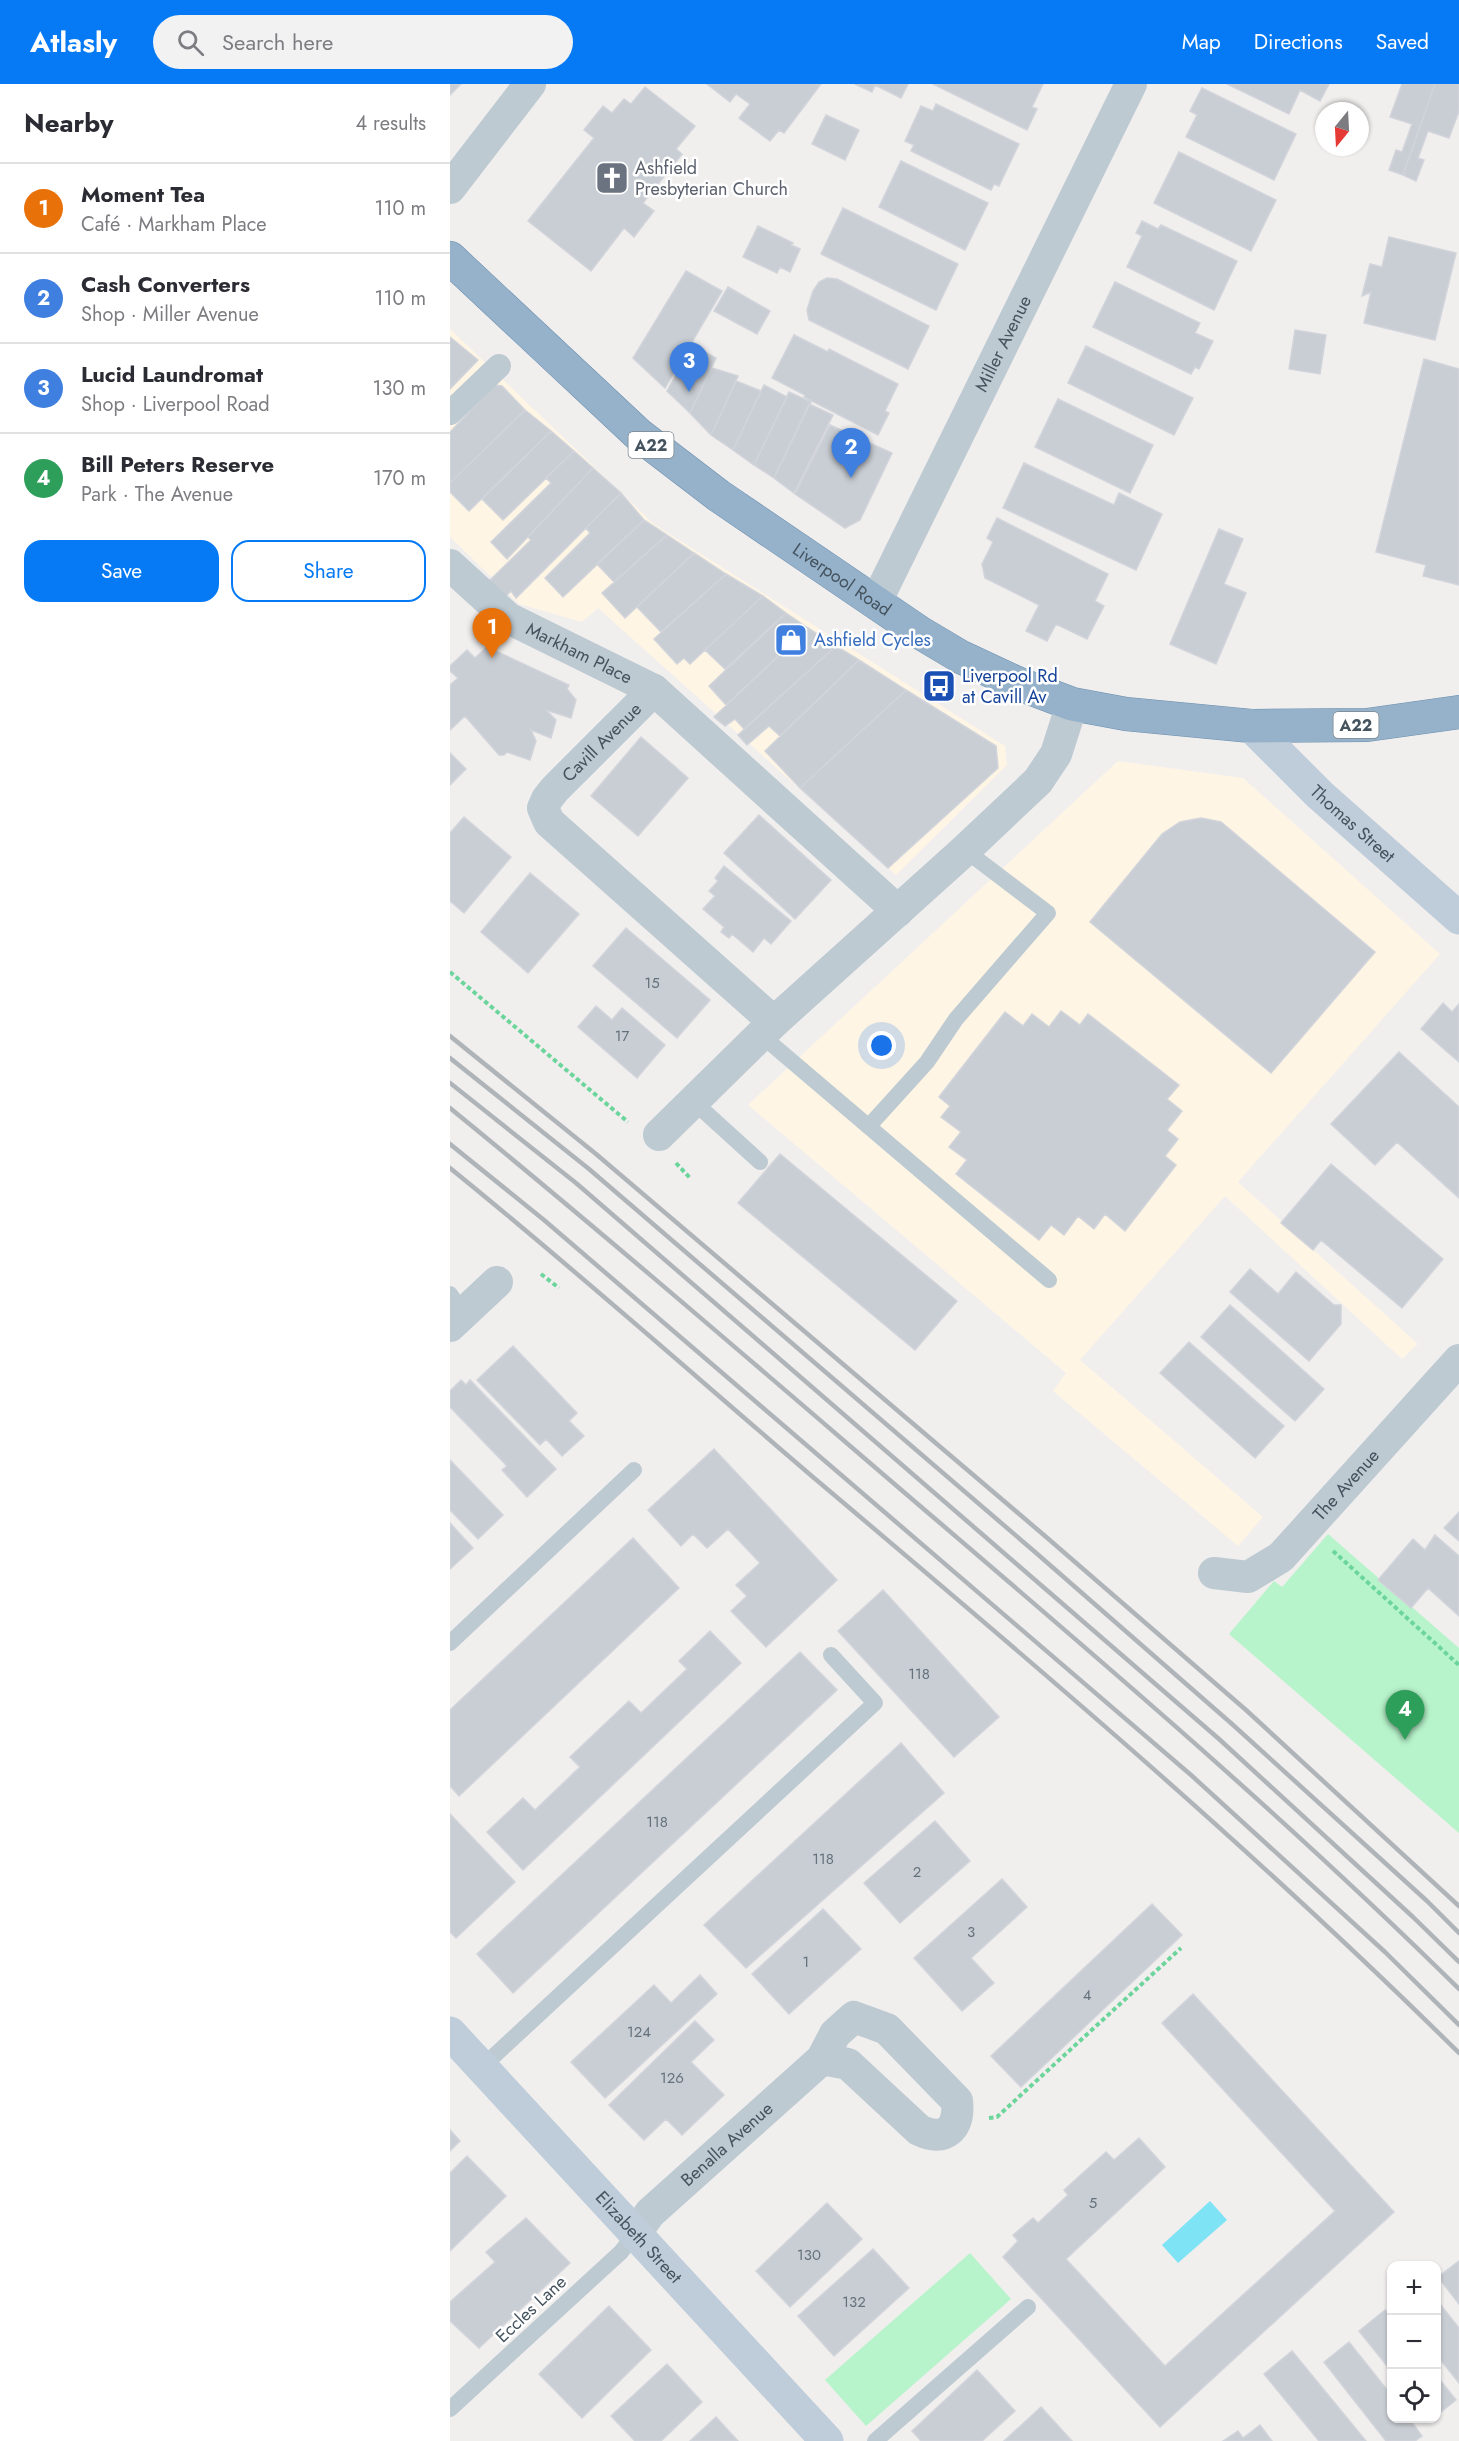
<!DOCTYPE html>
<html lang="en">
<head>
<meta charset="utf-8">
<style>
	body { margin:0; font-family:Jost,sans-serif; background:#f2f2f3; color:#2b2b33 }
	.controls { position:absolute; right:18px; bottom:18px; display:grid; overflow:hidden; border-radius:12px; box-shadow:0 2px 4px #0004 }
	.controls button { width:54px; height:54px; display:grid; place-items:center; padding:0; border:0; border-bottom:2px solid #e1e1e2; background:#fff; color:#2b2b33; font:30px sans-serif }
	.compass { position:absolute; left:865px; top:18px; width:54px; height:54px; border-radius:50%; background:#fff; box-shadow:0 2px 4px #0004; rotate:198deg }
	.you { position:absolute; left:432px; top:962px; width:21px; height:21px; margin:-15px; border:4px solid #fff; border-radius:50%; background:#1a73e8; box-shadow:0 0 0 9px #1a73e833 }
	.badge { display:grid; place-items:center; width:39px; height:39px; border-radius:50%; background:#057af4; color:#fff; font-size:20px; font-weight:700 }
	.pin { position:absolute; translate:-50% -50px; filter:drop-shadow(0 2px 3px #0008) }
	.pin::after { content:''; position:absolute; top:32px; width:21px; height:18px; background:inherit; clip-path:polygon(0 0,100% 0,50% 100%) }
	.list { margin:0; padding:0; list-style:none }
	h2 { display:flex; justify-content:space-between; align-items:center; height:78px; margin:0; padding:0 24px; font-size:26px }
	h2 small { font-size:20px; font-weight:400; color:#7c7c81 }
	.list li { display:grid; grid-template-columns:39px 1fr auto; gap:18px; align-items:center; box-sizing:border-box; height:90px; padding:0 24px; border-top:2px solid #e1e1e2 }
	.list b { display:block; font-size:22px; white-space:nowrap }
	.list p { margin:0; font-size:20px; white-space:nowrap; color:#7c7c81 }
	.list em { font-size:20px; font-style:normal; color:#7c7c81 }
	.actions { display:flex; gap:12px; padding:18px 24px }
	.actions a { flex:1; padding:14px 0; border:2px solid #057af4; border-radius:18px; text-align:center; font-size:21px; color:#057af4 }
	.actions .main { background:#057af4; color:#fff }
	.icon { flex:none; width:33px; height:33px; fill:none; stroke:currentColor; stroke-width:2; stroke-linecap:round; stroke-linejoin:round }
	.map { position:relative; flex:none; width:1009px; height:2357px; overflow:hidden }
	header { display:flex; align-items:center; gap:36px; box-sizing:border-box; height:84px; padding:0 30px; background:#057af4; color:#fff }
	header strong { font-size:28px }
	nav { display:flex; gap:33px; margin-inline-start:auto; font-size:21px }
	.search { width:420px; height:54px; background:#f2f2f3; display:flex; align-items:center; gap:15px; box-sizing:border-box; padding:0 21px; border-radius:33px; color:#7c7c81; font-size:22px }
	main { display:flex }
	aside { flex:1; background:#fff }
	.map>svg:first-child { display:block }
	.commercial { fill:#fef5e5 }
	.green { fill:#b7f4cb }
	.water { fill:#7fe3f6 }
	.building { fill:#c9ced4; stroke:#d1d4da; stroke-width:1.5 }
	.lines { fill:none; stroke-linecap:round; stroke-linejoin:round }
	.trunk-casing { stroke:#6b8fae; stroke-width:34 }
	.path { stroke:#6bd59b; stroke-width:4; stroke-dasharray:4.5 3; stroke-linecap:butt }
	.service { stroke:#bdcad2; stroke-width:16 }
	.pedestrian { stroke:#bdcad2; stroke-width:24 }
	.minor { stroke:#bdcad2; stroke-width:32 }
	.secondary { stroke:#becdd9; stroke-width:33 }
	.trunk { stroke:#95b2ca; stroke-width:33 }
	.rail { stroke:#afb4b9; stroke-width:4.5 }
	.labels { text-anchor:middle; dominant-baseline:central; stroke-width:5; stroke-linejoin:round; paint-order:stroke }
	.number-label { font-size:15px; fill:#65727c }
	.shield { fill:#fff; stroke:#7c878e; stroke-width:1.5 }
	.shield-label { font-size:16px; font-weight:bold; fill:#44535e }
	.worship-label { font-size:18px; fill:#5b616d; stroke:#fff; text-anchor:start }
	.street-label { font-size:18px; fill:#44535e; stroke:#fff }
	.shop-label { font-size:18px; fill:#366cbe; stroke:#fff; text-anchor:start }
	.transit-label { font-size:18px; fill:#164399; stroke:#fff; text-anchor:start }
</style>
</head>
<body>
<header>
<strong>Atlasly</strong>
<div class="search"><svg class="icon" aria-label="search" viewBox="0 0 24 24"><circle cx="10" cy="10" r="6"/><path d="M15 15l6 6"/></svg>Search here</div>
<nav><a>Map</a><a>Directions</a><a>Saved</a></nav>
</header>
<main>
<aside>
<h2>Nearby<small>4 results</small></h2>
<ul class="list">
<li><span class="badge" style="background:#e8710a">1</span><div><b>Moment Tea</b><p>Café · Markham Place</p></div><em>110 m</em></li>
<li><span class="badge" style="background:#3f7fe0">2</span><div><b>Cash Converters</b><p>Shop · Miller Avenue</p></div><em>110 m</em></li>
<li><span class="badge" style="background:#3f7fe0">3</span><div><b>Lucid Laundromat</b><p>Shop · Liverpool Road</p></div><em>130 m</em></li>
<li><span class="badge" style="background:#2e9e5b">4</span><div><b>Bill Peters Reserve</b><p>Park · The Avenue</p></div><em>170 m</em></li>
</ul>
<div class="actions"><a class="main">Save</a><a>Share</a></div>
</aside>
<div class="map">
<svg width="1009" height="2357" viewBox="0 0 1009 2357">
	<rect width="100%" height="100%" fill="#f1eeee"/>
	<path class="commercial" d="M0 245 205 441 555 662 557 681 446 791 148 524 132 538 69 520 0 453Z
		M668 677 793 694 990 870 788 1098 968 1260 952 1275 775 1112 630 1276 813 1433 788 1462 603 1307 616 1289 298 1021Z"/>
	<path class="green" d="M878 1450 1009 1564V1749L779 1550 824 1497 832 1503Z
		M520 2169 561 2215 416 2342 375 2296Z"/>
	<path class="water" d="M760 2117 777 2136 728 2179 712 2161Z"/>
	<path class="building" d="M0 0H11L0 11Z
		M257 0H371L334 49 329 46 320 57 289 34 300 20 286 10 280 18Z
		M405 0H458L451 14 425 1 422 8Z
		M483 0H593L582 23 587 25 577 46Z
		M777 0H879L870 17 850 6 839 30Z
		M952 0H985L953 91 939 86 946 66 952 68 962 40 940 33Z
		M985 0H1009V27L999 54 978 47 968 74 974 76 966 97 953 91Z
		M195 3 245 42 226 65 232 70 193 119 204 127 184 153 174 144 141 187 78 137 144 54 134 46 153 22 162 29 174 15 181 20Z
		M752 4 846 50 824 96 736 53 747 31 740 27Z
		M486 20 569 60 549 102 544 100 541 106 461 67 464 61 455 57 471 22 483 27Z
		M376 31 409 46 395 76 362 60Z
		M729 68 826 116 801 167 704 119Z
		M451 77 538 119 515 166 429 123Z
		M393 124 508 180 486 226 371 170Z
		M692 137 708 145 711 141 787 177 764 226 677 183 692 152 686 149Z
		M308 142 343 159 341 161 350 165 340 188 330 183 327 189 293 173Z
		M939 153 1006 169 985 256 914 239 921 208 912 212 920 180 932 183Z
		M236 187 272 207 215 304 183 274Z
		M377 194 387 195 479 242 458 285 359 236 357 226 363 207 369 198Z
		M665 198 750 239 745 249 763 257 749 285 745 283 741 290 643 243Z
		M278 203 320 227 307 250 264 227Z
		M845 246 876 251 870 290 839 285Z
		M344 251 378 268 379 265 448 300 435 327 439 329 428 351 354 313 355 311 322 294Z
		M0 253 28 276 0 305Z
		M242 261 266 274 240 329 217 307Z
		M636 262 743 314 724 351 618 299Z
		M974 275 1009 285V501L973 492 976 481 926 468Z
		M262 284 288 292 261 351 240 329Z
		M286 297 311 307 283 366 261 351Z
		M45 301 52 302 75 326 0 399V348Z
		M314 301 337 313 304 381 283 366Z
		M339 308 361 318 324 394 304 381Z
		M608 315 703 361 680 409 585 363Z
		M359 320 383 331 344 409 324 394Z
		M75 326 101 347 19 427 0 408V399Z
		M380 341 442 369 410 436 395 444 345 410Z
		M101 347 124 367 53 436 32 415Z
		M124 367 143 384 57 475 41 458 101 399 96 394Z
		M574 379 664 421 669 409 712 430 686 486 553 424Z
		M143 384 171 409 66 514 61 507 55 513 39 497 81 456 78 453Z
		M171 409 194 436 113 513 95 494 140 449 136 444Z
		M547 434 658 490 645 517 654 522 637 555 606 540 597 557 576 547 589 521 535 494 532 480 543 458 537 454Z
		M194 436 217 451 164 498 147 480Z
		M769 445 793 455 774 500 796 509 766 580 720 560Z
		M217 451 244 469 175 534 152 509Z
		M244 469 276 490 211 548 187 523Z
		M276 490 313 512 240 580 234 574 227 580 204 555Z
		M313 512 336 529 275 585 255 566Z
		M336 529 358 544 276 621 259 602Z
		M358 544 386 562 294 645 285 635 275 642 264 633Z
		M386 562 409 576 330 652 319 642 297 661 288 651Z
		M37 563 119 601 117 605 126 616 121 634 96 626 106 636 101 654 81 646 86 657 80 676 57 668 54 671H49L15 632 0 646V601L8 594 0 587V582L17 566 25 574Z
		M409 576 456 606 350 704 315 667Z
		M456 606 546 662 548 684 438 784 350 704Z
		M191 653 238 694 188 752 141 712Z
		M0 669 16 685 0 701Z
		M309 731 381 796 345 835 274 769Z
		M14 733 61 773 14 829 0 817V749Z
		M751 734 771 738 925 868 821 989 640 838 712 750 730 738Z
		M274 782 341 837 321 860 314 854 303 868 282 850 279 854 271 848 274 843 253 825 265 812 259 807 268 797 265 794Z
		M80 789 129 830 78 889 31 848Z
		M176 844 260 916 227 954 143 882Z
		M993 919 1002 928 1009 920V978L971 945Z
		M146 922 162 936 172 924 215 961 187 994 128 943Z
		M611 927 630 941 638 930 729 1001 717 1015 732 1027 717 1046 728 1055 715 1072 726 1081 675 1147 655 1130 644 1145 628 1132 614 1151 601 1141 589 1156 506 1090 517 1076 499 1063 511 1048 491 1033 500 1022 489 1013 555 928 573 942 582 930 599 943Z
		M949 968 1009 1023V1114L947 1058 925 1081 881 1040Z
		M330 1070 507 1217 465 1266 288 1119Z
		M881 1080 993 1175 952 1224 871 1156 863 1166 831 1139Z
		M800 1185 828 1210 846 1188 884 1221H891V1240L859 1277 780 1208Z
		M780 1221 874 1305 845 1337 751 1253Z
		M739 1258 834 1342 805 1374 710 1289Z
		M63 1262 127 1329 119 1337 134 1352 112 1372 96 1355 90 1361 27 1296Z
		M11 1296 16 1301 20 1296 106 1385 77 1413 52 1386 57 1382 0 1323V1307Z
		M264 1365 387 1496 316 1563 281 1527 297 1512 286 1501 310 1479 278 1445 257 1464 243 1450 231 1462 198 1426Z
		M0 1376 53 1431 28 1455 0 1426Z
		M1009 1428V1457L994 1444Z
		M0 1439 23 1464 0 1485Z
		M985 1451 1009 1472V1532L978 1504 961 1524 928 1496 963 1455 975 1466Z
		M183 1454 229 1504 9 1712 0 1702V1626Z
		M433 1506 549 1633 504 1673 388 1547Z
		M260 1547 291 1579 73 1786 37 1748 73 1714 85 1726 130 1683 120 1673 179 1617 191 1629 237 1585 229 1577Z
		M350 1568 387 1606 63 1909 27 1870Z
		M451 1659 494 1709 296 1884 254 1841Z
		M0 1730 65 1798 6 1854 0 1848Z
		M485 1737 520 1777 450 1839 414 1799Z
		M552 1795 577 1823 521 1874 544 1899 512 1927 464 1874Z
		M702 1820 732 1851 571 2003 541 1972Z
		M373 1825 411 1865 339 1930 302 1890Z
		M250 1891 267 1910 155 2014 121 1978 204 1901 221 1919Z
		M743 1910 944 2128 710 2343 553 2173 568 2157 563 2151 583 2134 588 2139 618 2111 614 2106 656 2068 664 2076 689 2054 715 2083 616 2175 715 2282 885 2127 712 1939Z
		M245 1937 264 1956 241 1978 274 2011 232 2051 216 2035 194 2056 159 2021Z
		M0 2046 10 2057 0 2067Z
		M17 2072 56 2112 0 2167V2089Z
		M377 2119 412 2155 340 2223 306 2187Z
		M76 2134 120 2179 29 2264 0 2237V2218L45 2178 36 2168Z
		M423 2165 459 2204 384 2272 348 2232Z
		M1009 2177V2220L988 2193Z
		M986 2215 1009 2244V2299L986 2270Z
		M159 2222 201 2266 132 2334 89 2290Z
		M935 2226 942 2234V2288L909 2247Z
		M899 2258 942 2312V2334H959L972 2352 965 2357H936L874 2278Z
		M842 2267 916 2357H869L814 2290Z
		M217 2280 252 2318 211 2357H185L161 2332Z
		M527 2286 565 2327 532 2357H471L462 2347Z
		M986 2291 1006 2316 986 2332Z
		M591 2323 622 2357H554Z
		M266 2333 288 2357H240Z
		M810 2341 822 2357H773L788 2347 793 2354Z"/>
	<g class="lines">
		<g class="trunk-casing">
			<g id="trunk">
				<path id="s8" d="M0 174 188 350 269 412 469 548 511 573 569 600 622 620 676 630 801 642 917 641 1009 628"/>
			</g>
		</g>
		<path class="path" d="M0 888 178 1038
			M226 1079 240 1094
			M91 1190 109 1204
			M883 1467 1009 1581
			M539 2034 547 2033 731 1864"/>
		<path class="service" d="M311 951 599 1196
			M244 1018 310 1078
			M419 1042 477 978 506 935 598 829 515 766
			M0 1210 13 1230
			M0 1559 184 1386
			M32 1983 425 1619 381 1571
			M0 2325 171 2168 185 2150
			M425 2357 578 2223"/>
		<path class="pedestrian" d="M0 329 49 282"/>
		<g class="minor">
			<path d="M0 104 80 0"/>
			<path id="s1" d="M0 481 58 534 204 606"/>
			<path id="s2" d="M426 518 681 0"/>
			<path id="s3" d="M324 938 99 738 93 724 97 715 105 705 204 606 448 827"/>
			<path d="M209 1051 324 938 515 766 588 697 606 670 622 620"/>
			<path d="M0 1242 47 1198"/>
			<path id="s4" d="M764 1489 798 1493 831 1473 1009 1276"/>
			<path id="s5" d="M185 2150 200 2129 372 1975 385 1950 404 1933 437 1945 507 2017C510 2044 495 2059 469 2046L398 1980 372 1975"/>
		</g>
		<g class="secondary">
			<path id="s6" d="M801 642 870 711 1009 834"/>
			<path id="s7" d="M0 1949 377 2357"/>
		</g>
		<use href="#trunk" class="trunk"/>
		<path class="rail" d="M0 952 146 1070 595 1452 796 1626 1009 1822
			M0 974 139 1085 585 1468 782 1640 977 1817 1009 1849
			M0 999 126 1099 769 1655 963 1833 1009 1878
			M0 1024C164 1158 323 1296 483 1433 662 1586 841 1739 1009 1905
			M0 1060 94 1136 741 1691 935 1868 1009 1941
			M0 1084C126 1186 247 1294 370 1399 588 1583 806 1768 1009 1969"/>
	</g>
	<defs>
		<g id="church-square" transform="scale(1.725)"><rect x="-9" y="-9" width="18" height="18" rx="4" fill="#6b7280" stroke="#fff"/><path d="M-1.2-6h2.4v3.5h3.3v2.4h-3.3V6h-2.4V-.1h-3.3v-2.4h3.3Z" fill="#fff"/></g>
		<g id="shop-square" transform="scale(1.725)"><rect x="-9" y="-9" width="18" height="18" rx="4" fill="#3f7fe0" stroke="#fff"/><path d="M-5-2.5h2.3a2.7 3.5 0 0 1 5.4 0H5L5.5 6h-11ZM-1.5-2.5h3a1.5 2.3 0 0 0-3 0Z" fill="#fff"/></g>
		<g id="bus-square" transform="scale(1.725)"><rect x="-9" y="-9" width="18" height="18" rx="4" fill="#1a4fb4" stroke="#fff"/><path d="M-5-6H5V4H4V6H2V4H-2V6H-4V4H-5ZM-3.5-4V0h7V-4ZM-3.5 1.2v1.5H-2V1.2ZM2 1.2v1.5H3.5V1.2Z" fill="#fff"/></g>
	</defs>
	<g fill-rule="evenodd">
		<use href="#church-square" x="162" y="94"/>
		<use href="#shop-square" x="341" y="556"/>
		<use href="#bus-square" x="489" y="602"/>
	</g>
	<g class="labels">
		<g class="number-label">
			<text x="202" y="899">15</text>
			<text x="172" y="952">17</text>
			<text x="469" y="1590">118</text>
			<text x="207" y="1738">118</text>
			<text x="373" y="1775">118</text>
			<text x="467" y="1788">2</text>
			<text x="521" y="1848">3</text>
			<text x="356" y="1878">1</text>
			<text x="637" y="1911">4</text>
			<text x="189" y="1948">124</text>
			<text x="222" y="1994">126</text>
			<text x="643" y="2119">5</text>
			<text x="359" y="2171">130</text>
			<text x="404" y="2218">132</text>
		</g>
		<g class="shield">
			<rect x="178.5" y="348" width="45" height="26" rx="4.5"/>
			<rect x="883.5" y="628" width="45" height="26" rx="4.5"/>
		</g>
		<g class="shield-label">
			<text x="201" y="361">A22</text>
			<text x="906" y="641">A22</text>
		</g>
		<g class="worship-label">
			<text x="185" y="84">Ashfield<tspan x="185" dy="21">Presbyterian Church</tspan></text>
		</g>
		<g class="street-label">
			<text stroke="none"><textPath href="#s2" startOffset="288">Miller Avenue</textPath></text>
			<text stroke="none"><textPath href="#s8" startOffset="508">Liverpool Road</textPath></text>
			<text stroke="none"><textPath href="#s1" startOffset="158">Markham Place</textPath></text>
			<text stroke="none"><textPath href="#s3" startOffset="405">Cavill Avenue</textPath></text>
			<text stroke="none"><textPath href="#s6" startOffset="141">Thomas Street</textPath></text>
			<text stroke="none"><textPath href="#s4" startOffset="170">The Avenue</textPath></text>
			<text stroke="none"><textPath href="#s5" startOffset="129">Benalla Avenue</textPath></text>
			<text stroke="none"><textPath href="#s7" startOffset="278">Elizabeth Street</textPath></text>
			<text transform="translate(81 2225) rotate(-43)">Eccles Lane</text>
		</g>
		<g class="shop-label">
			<text x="364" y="556">Ashfield Cycles</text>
		</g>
		<g class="transit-label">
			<text x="512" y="592">Liverpool Rd<tspan x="512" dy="21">at Cavill Av</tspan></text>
		</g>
	</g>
</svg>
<div class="controls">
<button>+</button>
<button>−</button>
<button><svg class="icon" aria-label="locate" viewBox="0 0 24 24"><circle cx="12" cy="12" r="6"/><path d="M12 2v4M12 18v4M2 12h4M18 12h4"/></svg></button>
</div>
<svg class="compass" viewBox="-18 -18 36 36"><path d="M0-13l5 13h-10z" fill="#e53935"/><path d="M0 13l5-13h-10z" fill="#7c7c81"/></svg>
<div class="you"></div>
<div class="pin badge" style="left:42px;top:574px;background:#e8710a">1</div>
<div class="pin badge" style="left:401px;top:394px;background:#3f7fe0">2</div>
<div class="pin badge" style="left:239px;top:308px;background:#3f7fe0">3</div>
<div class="pin badge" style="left:955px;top:1656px;background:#2e9e5b">4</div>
</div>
</main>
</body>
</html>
